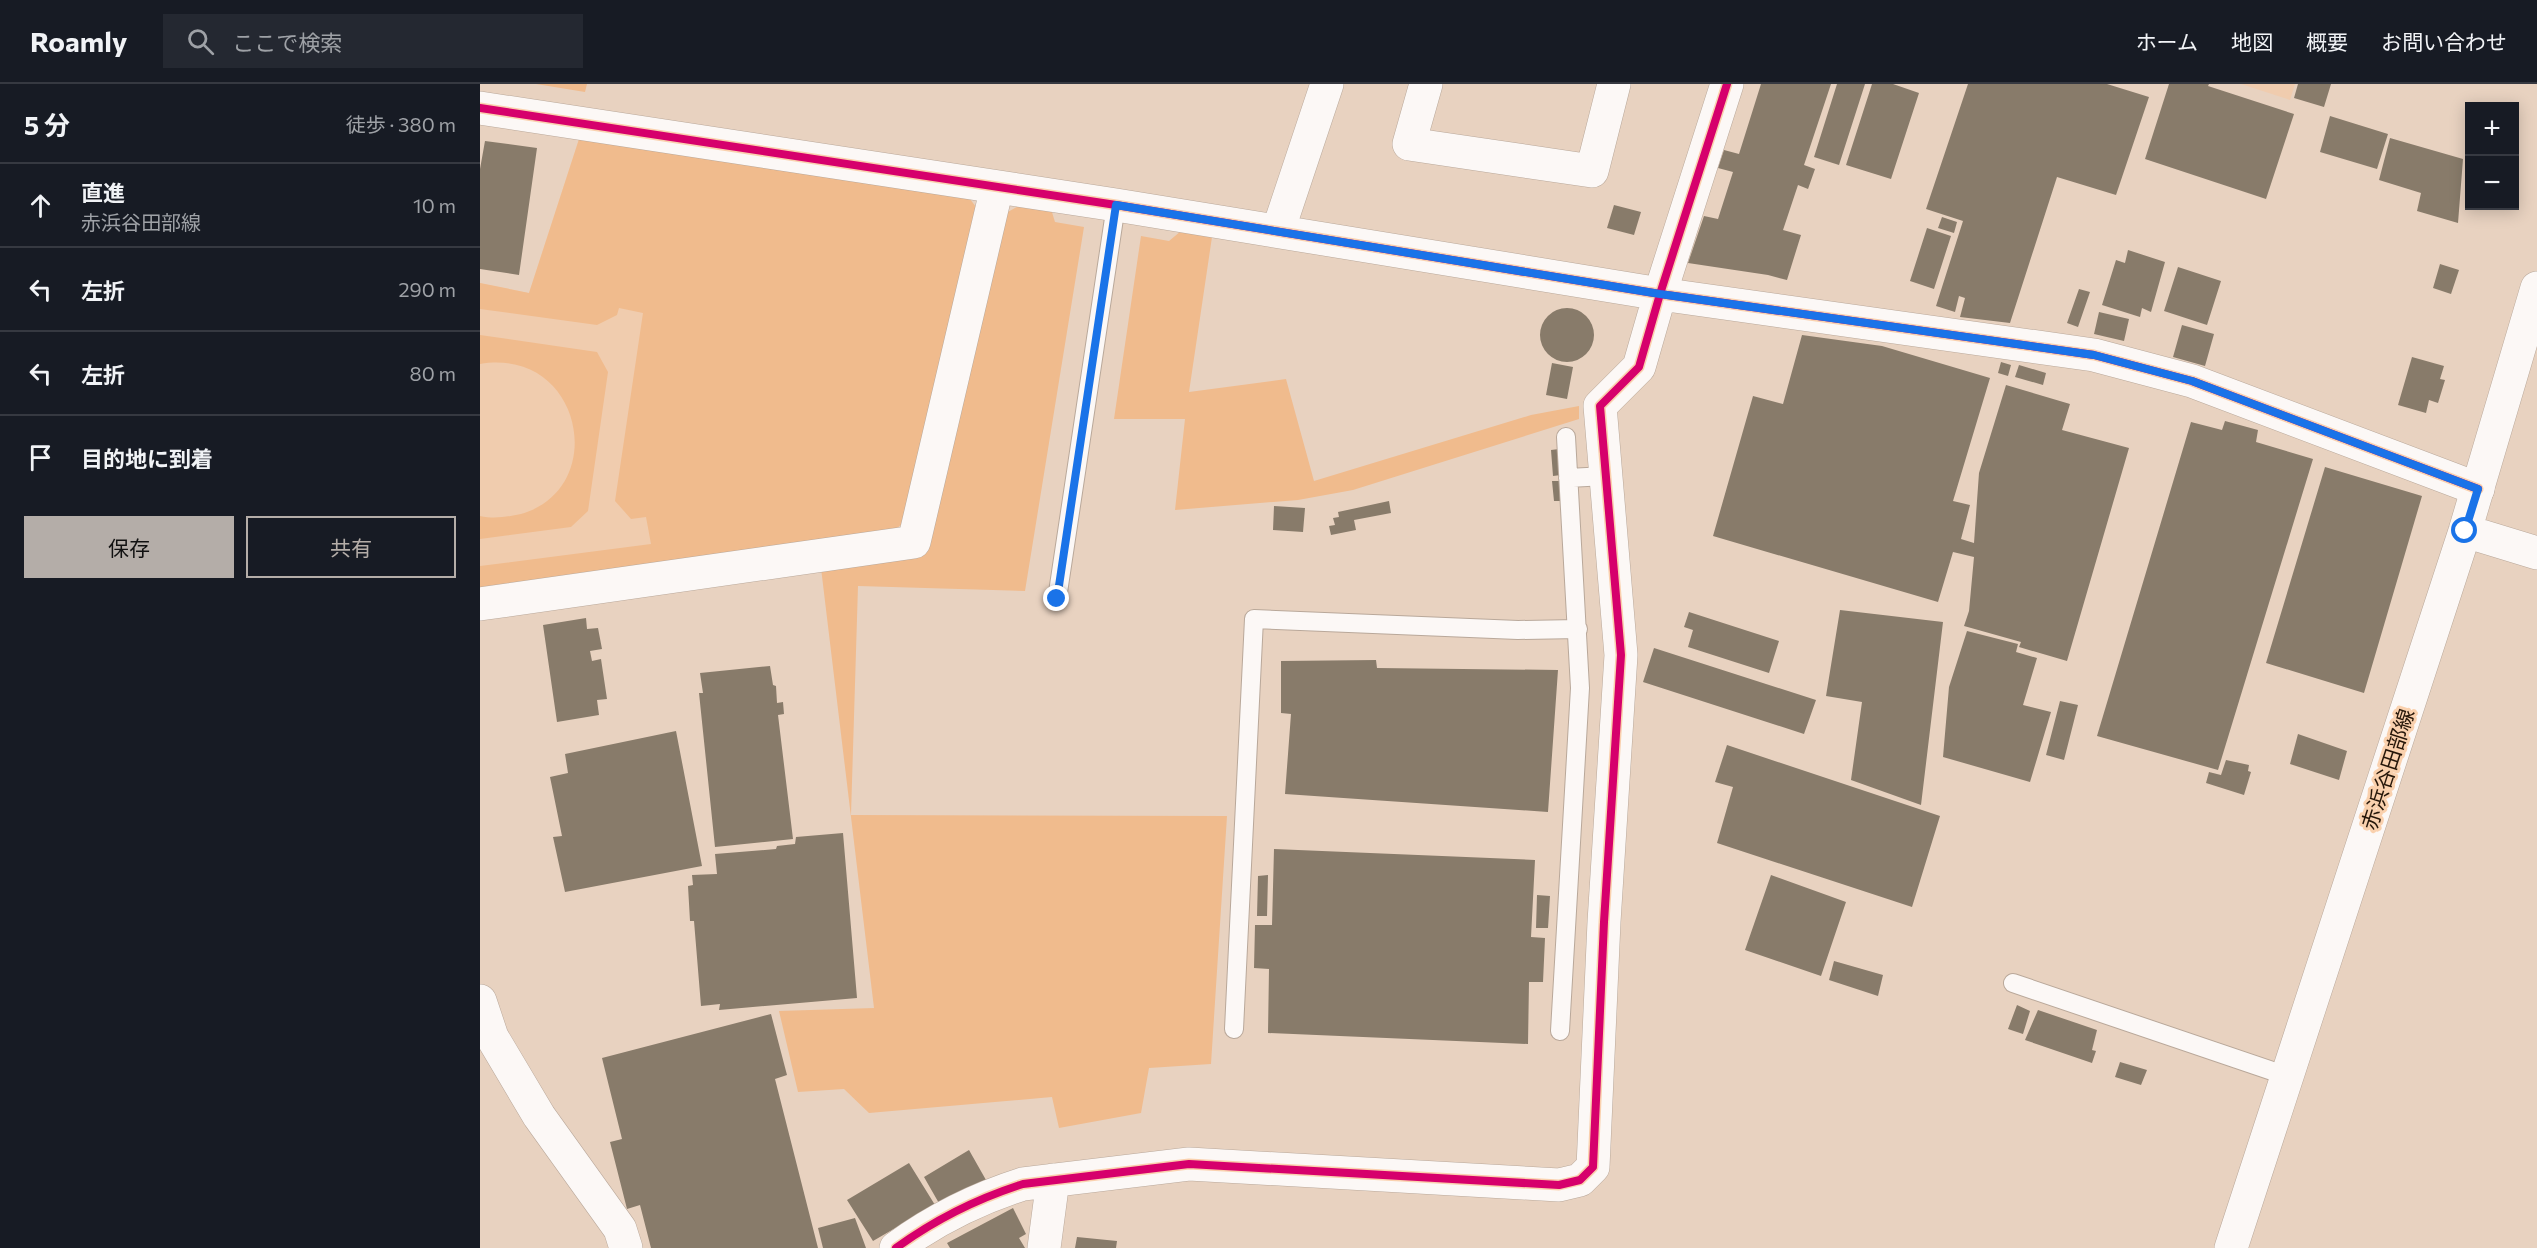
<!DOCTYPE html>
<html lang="ja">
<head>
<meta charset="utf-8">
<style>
	body { margin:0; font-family:Commissioner,"Noto Sans JP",sans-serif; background:#242831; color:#f1f3f6 }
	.controls { position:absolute; right:18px; top:18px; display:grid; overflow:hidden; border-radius:0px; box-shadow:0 3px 15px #0003 }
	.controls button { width:54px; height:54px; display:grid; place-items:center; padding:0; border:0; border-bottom:2px solid #363941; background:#171b24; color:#f1f3f6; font:30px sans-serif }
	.stop { position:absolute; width:18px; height:18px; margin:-14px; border:4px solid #1a73e8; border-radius:50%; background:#fff }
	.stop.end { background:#1a73e8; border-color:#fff; box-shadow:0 2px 6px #0008 }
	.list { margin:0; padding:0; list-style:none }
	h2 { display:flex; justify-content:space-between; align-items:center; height:78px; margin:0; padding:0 24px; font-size:26px }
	h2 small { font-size:20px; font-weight:400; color:#9ea1a6 }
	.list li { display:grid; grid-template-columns:39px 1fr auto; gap:18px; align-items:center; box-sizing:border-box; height:84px; padding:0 24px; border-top:2px solid #363941 }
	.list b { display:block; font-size:22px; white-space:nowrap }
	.list p { margin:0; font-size:20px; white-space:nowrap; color:#9ea1a6 }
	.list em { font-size:20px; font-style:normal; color:#9ea1a6 }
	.actions { display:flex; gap:12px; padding:18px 24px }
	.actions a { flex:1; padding:14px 0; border:2px solid #b4ada8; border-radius:0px; text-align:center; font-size:21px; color:#b4ada8 }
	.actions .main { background:#b4ada8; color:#111 }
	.icon { flex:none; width:33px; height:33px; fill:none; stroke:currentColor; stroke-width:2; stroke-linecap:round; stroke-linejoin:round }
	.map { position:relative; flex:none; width:2057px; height:1164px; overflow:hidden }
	header { display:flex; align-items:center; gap:36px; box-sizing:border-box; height:84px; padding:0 30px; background:#171b24; border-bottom:2px solid #363941 }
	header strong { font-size:28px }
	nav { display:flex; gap:33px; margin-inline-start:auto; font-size:21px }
	.search { width:420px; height:54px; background:#242831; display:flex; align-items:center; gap:15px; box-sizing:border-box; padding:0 21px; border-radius:0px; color:#9ea1a6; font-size:22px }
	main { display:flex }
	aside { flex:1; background:#171b24 }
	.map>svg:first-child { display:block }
	.built { fill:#f0ccae }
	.green { fill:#f0bb8d }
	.building { fill:#887b6a }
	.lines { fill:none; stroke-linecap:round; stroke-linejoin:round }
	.lane-casing { stroke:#b9a89a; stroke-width:20 }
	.street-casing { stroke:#b9a89a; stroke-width:34 }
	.secondary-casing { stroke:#b9a89a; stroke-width:34 }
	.lane { stroke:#fcf8f6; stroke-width:18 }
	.street { stroke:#fcf8f6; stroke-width:33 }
	.secondary { stroke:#fcf8f6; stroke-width:33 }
	.cycleway-casing { stroke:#fad1ae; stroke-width:11 }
	.cycleway { stroke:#d6006c; stroke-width:8 }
	.route { stroke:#1a73e8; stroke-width:8 }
	.labels { text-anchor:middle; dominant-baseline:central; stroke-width:6; stroke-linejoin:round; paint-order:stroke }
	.street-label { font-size:21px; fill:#251609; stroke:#fad1ae }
</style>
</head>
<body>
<header>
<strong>Roamly</strong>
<div class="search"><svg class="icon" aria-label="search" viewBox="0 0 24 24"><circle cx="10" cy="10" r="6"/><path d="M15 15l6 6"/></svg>ここで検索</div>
<nav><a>ホーム</a><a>地図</a><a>概要</a><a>お問い合わせ</a></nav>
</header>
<main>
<aside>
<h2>5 分<small>徒歩 · 380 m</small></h2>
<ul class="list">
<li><svg class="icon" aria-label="ahead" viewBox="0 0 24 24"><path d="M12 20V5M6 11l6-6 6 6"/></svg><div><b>直進</b><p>赤浜谷田部線</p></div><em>10 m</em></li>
<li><svg class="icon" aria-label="left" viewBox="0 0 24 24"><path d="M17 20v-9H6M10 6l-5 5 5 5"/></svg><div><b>左折</b></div><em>290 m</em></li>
<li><svg class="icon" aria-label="left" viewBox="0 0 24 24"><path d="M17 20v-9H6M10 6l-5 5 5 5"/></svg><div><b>左折</b></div><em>80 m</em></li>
<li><svg class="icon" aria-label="arrive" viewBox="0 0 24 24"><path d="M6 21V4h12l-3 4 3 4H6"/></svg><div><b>目的地に到着</b></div></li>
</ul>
<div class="actions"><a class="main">保存</a><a>共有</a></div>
</aside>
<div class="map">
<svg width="2057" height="1164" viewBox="0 0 2057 1164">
	<rect width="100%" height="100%" fill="#e8d2c0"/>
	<path class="built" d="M1761 0H1815L1810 16Z
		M100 52 423 439 0 506V199L49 209Z"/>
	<path class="green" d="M56 0H107L105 8Z
		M100 52 490 115 499 127 423 439 414 447 0 506V482L171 460 166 433 151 435 135 417 163 229 139 224 137 231 117 241 0 225V199L49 209Z
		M542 120 571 125 575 138 604 143 545 507 378 502 371 731 747 732 731 980 669 984 661 1029 579 1044 572 1013 389 1029 364 1005 318 1008 299 927 394 924 341 484 443 466 526 129Z
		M701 147 732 153 709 308 806 295 834 397 1051 331 1099 322V335L873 406 818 416 695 426 705 335H634L661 152 689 157Z
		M0 251 117 268 128 288 108 427 91 443 0 455V432C14 435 27 433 41 430 130 405 103 263 0 280Z"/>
	<path class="building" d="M1281 0H1351L1324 81 1335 85 1328 105 1318 101 1303 146 1321 151 1307 196 1288 191 1208 179 1224 132 1238 135 1253 88 1238 84 1244 66 1259 70Z
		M1357 0H1385L1359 81 1334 73Z
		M1392 0H1413L1439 9 1411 95 1366 81Z
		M1488 0H1627L1669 13 1636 111 1577 93 1530 239 1480 233 1485 214 1479 212 1475 228 1456 222 1483 137 1446 125Z
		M1689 0H1729L1728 2 1814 30 1786 115 1665 75Z
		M1818 0H1851L1844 23 1814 14Z
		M1850 32 1908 50 1897 85 1840 68Z
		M1910 54 1983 75 1978 139 1937 127 1941 109 1899 96Z
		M5 57 57 64 39 191 0 185V85Z
		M1134 121 1161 128 1154 151 1127 144Z
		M1462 133 1477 138 1474 149 1458 144Z
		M1447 144 1471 152 1454 205 1430 197Z
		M1648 166 1685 178 1671 228 1662 224 1660 233 1622 221 1636 176 1645 179Z
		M1960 180 1979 186 1971 210 1953 204Z
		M1698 183 1741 197 1727 241 1684 227Z
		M1599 205 1610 208 1598 243 1587 239Z
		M1060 251a27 27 0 1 1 54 0a27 27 0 1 1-54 0Z
		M1619 228 1649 235 1644 257 1614 250Z
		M1702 241 1734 250 1725 282 1693 273Z
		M1322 251 1402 262 1510 294 1473 417 1490 421 1481 455 1494 459 1499 389 1526 301 1590 320 1582 346 1649 364 1587 577 1539 563 1541 558 1484 542 1489 527 1494 473 1473 468 1458 518 1233 452 1273 312 1303 320Z
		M1932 273 1964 282 1960 295 1965 296 1958 319 1949 316 1946 329 1918 321Z
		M1521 278 1531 281 1528 292 1518 289Z
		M1072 279 1093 283 1087 315 1066 311Z
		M1539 281 1566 289 1563 301 1535 293Z
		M1745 337 1778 346 1776 358 1833 375 1738 686 1617 652 1711 338 1742 346Z
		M1079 365 1081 391 1073 392 1071 366Z
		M1845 383 1942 412 1884 609 1786 579Z
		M1072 397H1079L1081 417H1074Z
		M909 417 911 429 874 436 876 446 851 451 849 442 855 441 853 434 859 433 858 428Z
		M794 422 825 424 823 448 793 446Z
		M1360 526 1463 538 1441 721 1371 696 1382 618 1346 612Z
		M1209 528 1299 557 1289 589 1208 563 1213 546 1204 543Z
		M106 534 107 545 118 544 122 565 110 567 112 577 121 575 127 615 117 616 119 631 77 638 63 541Z
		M1487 547 1538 560 1536 568 1557 574 1543 621 1571 628 1550 698 1463 673 1469 603Z
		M1174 564 1336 616 1324 650 1163 598Z
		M896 576 897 584 1078 586 1068 728 805 710 811 630 801 629V577Z
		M290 582 293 601 296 602 297 619 303 618 304 630 298 631 313 755 235 763 219 609H223L220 589Z
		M1580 617 1598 621 1584 676 1566 671Z
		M196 647 222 782 85 808 73 753 82 752 70 693 88 689 85 670Z
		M1818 650 1867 667 1859 696 1810 680Z
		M1247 661 1460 732 1432 823 1237 759 1253 703 1235 698Z
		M1746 676 1769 681 1768 687 1771 688 1764 711 1726 699 1729 688 1741 691Z
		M363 749 377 914 239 926 240 920 221 922 214 837H210L208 802 213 801 212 791 237 790 235 770 296 765 297 762 315 760 316 753Z
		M794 765 1055 776 1051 853 1065 854 1063 898H1049L1048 960 788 949 789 885 774 884 775 841H792Z
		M788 791 787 832H777L778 792Z
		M1291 791 1366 818 1341 892 1265 866Z
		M1057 811 1070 812 1068 844H1056Z
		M1354 877 1403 891 1398 912 1349 896Z
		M1537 921 1550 927 1543 950 1528 945Z
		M1558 926 1617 946 1612 966 1616 967 1612 979 1545 956Z
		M291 930 307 991 295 995 338 1164H171L160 1121 147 1125 130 1058 142 1055 122 974Z
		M1640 978 1667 986 1661 1001 1635 993Z
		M489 1066 506 1096 460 1121 444 1093Z
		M429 1079 455 1121 393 1157 367 1116Z
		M533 1124 546 1150 539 1154 545 1164H470L467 1159Z
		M375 1134 386 1164H343L338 1144Z
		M597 1153 637 1157 636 1164H595Z"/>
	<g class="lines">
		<g class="lane-casing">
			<path id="lane" d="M1088 394 1126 392
				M577 515 636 121
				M1533 899 1807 992
				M754 945 774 535 1038 546 1098 545
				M1080 947 1100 604 1086 353"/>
		</g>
		<g class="street-casing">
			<path id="street" d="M946 0 929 60 1112 87 1134 0
				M0 24 636 121 1180 210 1614 271 1712 297 1998 405
				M798 147 847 0
				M0 520 434 458 517 103
				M0 917 12 953 59 1032 140 1145 146 1164
				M416 1164C453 1137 499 1114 543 1100L709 1080 1079 1101 1100 1096 1113 1083 1124 838 1141 571 1120 322 1159 283 1180 210 1247 0
				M564 1164 573 1096"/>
		</g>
		<g class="secondary-casing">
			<path id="secondary" d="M1985 447 2057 469
				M1751 1164 1985 447 2057 204"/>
		</g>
		<use href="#lane" class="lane"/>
		<use href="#street" class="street"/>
		<use href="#secondary" class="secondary"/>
		<g class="cycleway-casing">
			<path id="cycleway" d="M0 24 636 121 1180 210 1614 271 1712 297 1998 405
				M416 1164C453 1137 499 1114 543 1100L709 1080 1079 1101 1100 1096 1113 1083 1124 838 1141 571 1120 322 1159 283 1180 210 1247 0"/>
		</g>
		<use href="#cycleway" class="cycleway"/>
	</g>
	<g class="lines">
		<path class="route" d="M577 515 636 121 1180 210 1614 271 1712 297 1998 405 1985 447"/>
	</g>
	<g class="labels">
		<g class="street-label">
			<text transform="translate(1907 685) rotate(-72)">赤浜谷田部線</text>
		</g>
	</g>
</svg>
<div class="controls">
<button>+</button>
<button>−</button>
</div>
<div class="stop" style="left:1985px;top:447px"></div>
<div class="stop end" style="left:577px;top:515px"></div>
</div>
</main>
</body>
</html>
